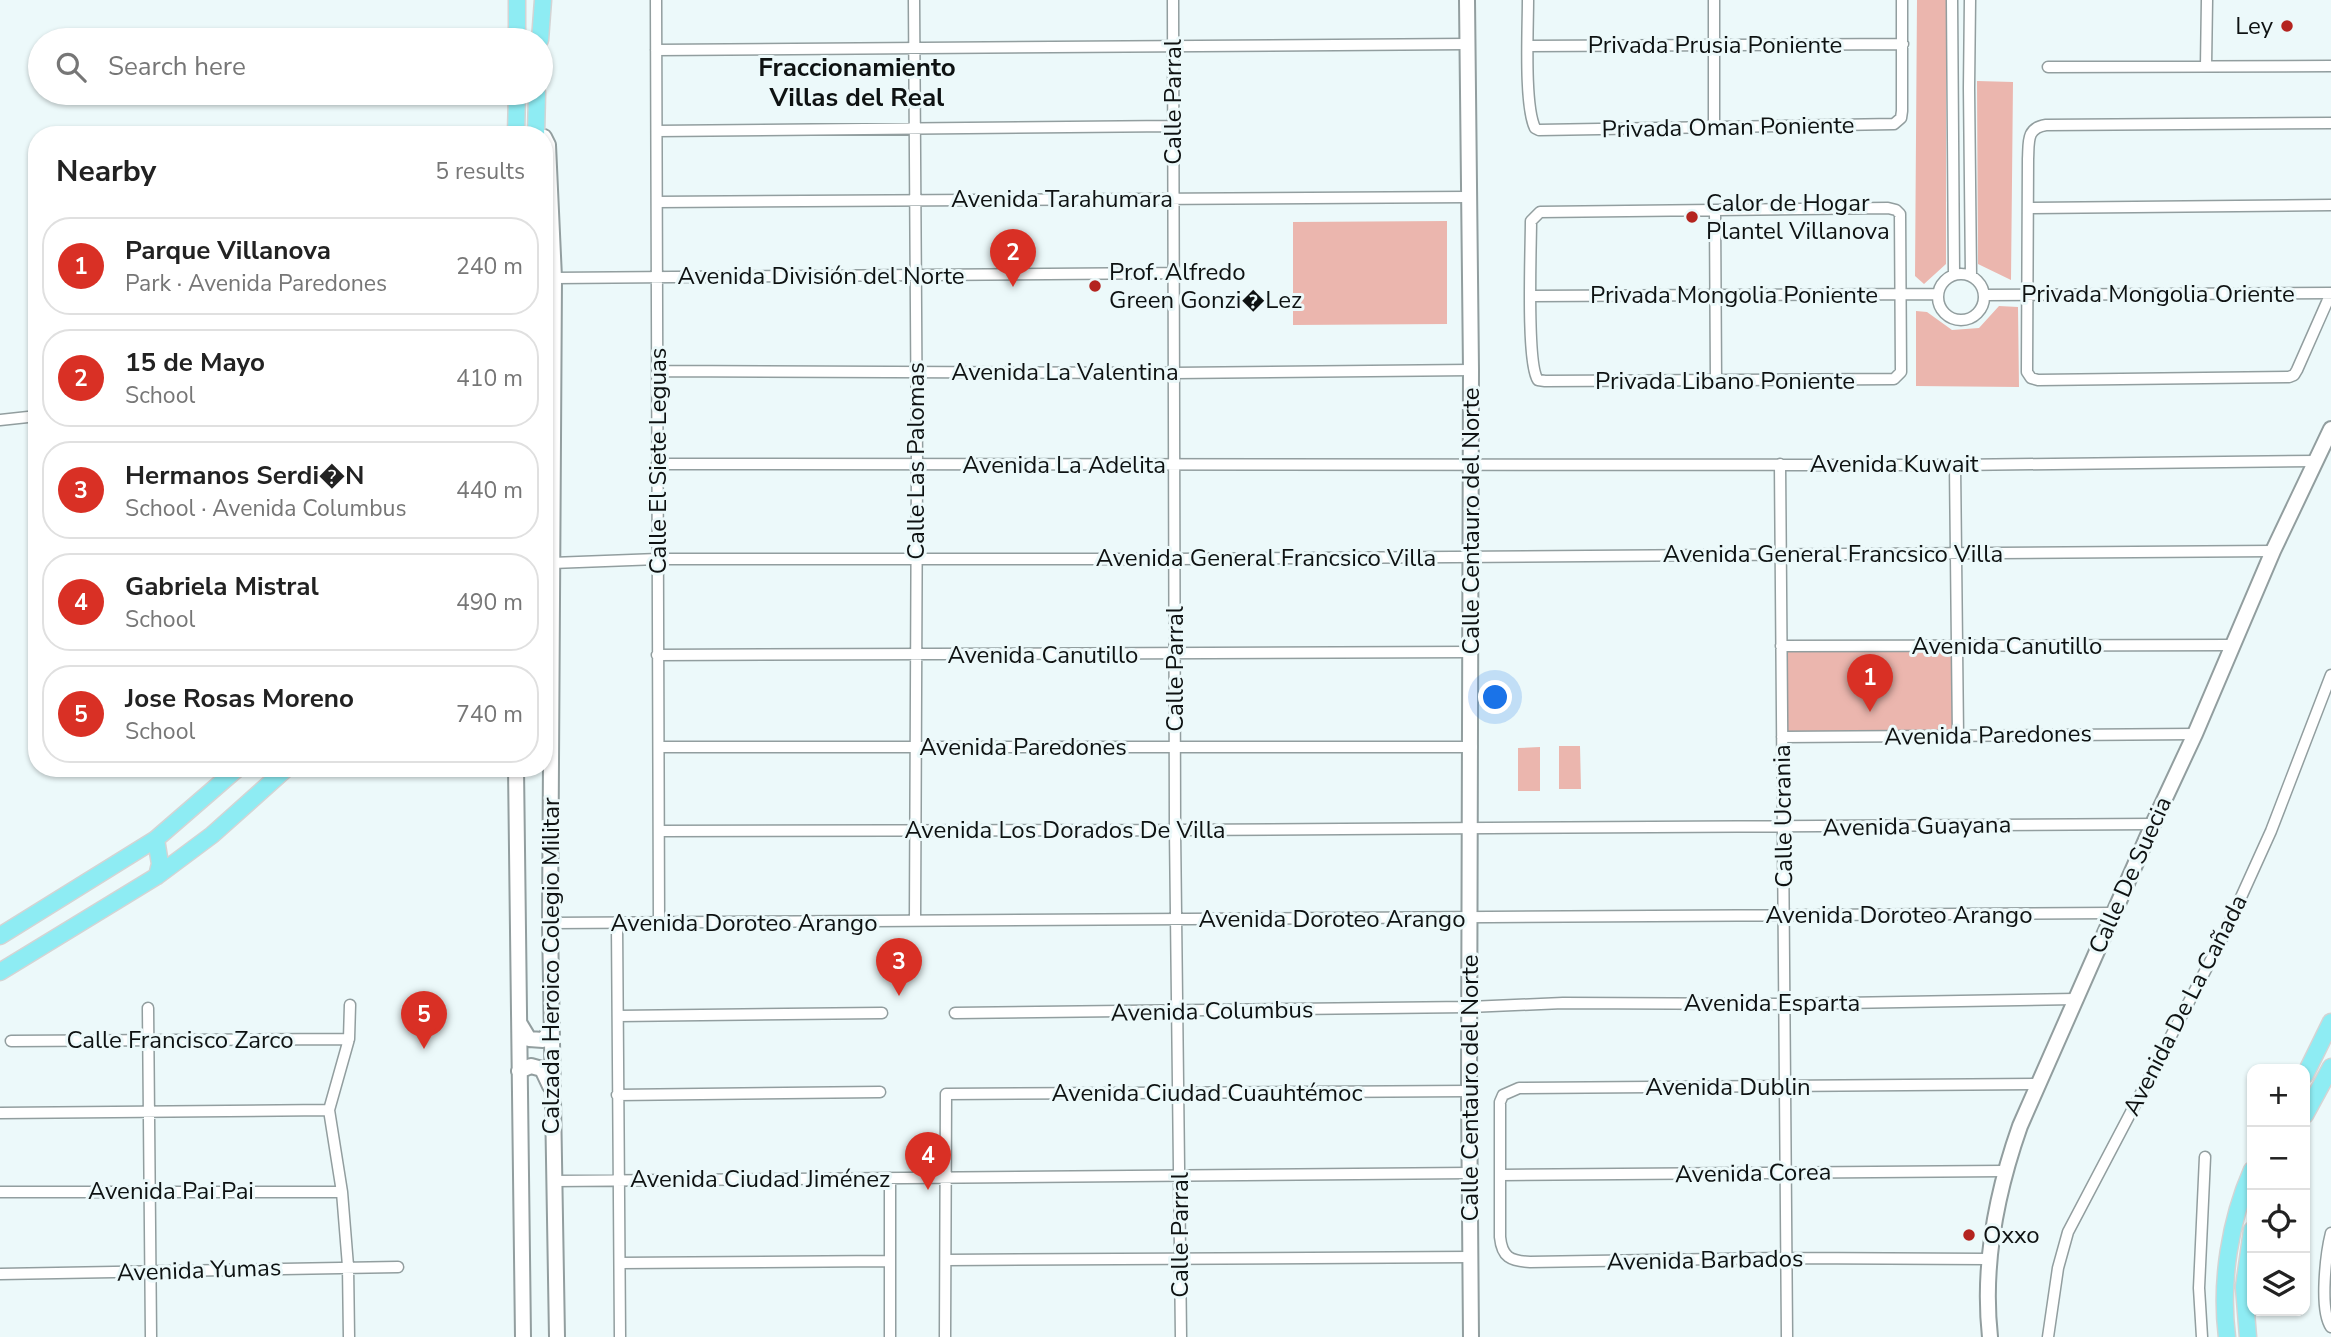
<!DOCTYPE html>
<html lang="en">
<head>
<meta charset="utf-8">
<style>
	body { margin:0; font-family:"Nunito Sans",sans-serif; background:#f2f2f2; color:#222 }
	.controls { position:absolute; right:21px; bottom:21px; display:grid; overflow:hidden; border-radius:14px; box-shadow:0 2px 5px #0004 }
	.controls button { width:63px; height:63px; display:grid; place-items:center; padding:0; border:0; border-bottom:2px solid #e0e0e0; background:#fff; color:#222; font:35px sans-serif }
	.you { position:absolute; left:1496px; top:698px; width:24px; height:24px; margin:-18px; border:5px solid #fff; border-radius:50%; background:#1a73e8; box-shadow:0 0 0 10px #1a73e833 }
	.badge { display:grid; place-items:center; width:46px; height:46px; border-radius:50%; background:#d93025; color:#fff; font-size:23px; font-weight:700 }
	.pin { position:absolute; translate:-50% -58px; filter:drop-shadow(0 2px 4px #0008) }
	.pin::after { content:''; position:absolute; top:37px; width:24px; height:21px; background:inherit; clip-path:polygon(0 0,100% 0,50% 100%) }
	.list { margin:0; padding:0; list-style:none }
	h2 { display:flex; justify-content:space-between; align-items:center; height:91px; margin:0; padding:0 28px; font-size:30px }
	h2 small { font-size:23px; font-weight:400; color:#767676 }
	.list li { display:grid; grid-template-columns:46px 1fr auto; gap:21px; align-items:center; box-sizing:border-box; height:98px; margin:0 14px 14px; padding:0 14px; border:2px solid #e0e0e0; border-radius:28px }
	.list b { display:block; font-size:26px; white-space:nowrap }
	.list p { margin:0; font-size:23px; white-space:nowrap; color:#767676 }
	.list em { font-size:23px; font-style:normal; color:#767676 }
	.icon { flex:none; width:38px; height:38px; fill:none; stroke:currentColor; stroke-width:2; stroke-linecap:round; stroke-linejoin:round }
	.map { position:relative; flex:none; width:2331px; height:1337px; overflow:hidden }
	.search { position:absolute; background:#fff; box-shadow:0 2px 5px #0004; left:28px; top:28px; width:525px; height:77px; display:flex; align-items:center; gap:18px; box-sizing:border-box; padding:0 24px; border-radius:38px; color:#767676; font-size:26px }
	.panel { position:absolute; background:#fff; box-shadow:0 2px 5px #0004; left:28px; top:126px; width:525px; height:651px; border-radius:28px }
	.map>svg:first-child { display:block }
	.green { fill:#ebb6ae }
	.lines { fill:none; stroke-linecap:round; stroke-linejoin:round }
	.street-casing { stroke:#929e9f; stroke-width:13 }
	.secondary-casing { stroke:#929e9f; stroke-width:18 }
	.primary-casing { stroke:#d4d4d4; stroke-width:19 }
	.street { stroke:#fff; stroke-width:10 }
	.secondary { stroke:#fff; stroke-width:14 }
	.primary { stroke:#8eecf3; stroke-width:16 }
	.poi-dot { fill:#b4241f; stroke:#ecf9fa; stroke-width:2.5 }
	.labels { text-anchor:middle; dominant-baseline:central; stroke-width:6; stroke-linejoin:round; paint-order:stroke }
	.poi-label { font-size:24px; fill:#0e1212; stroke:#ecf9fa; text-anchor:start }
	.street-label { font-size:24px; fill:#0e1212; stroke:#ecf9fa }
	.neighbourhood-label { font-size:26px; font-weight:bold; fill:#0e1212; stroke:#ecf9fa }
</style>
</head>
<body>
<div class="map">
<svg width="2331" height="1337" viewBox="0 0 2331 1337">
	<rect width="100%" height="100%" fill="#ecf9fa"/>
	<path class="green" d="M1917 0H1946V264L1924 284 1915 276Z
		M1977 81 2013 82 2011 280 1978 264Z
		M1447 221V324L1293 325V222Z
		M1999 306 2018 307 2019 387 1916 386V311L1927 312 1952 330 1979 328Z
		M1782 647H1957V736H1782Z
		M1559 746H1580L1581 789H1559Z
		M1540 747V791H1518V748Z"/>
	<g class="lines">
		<g class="street-casing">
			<path id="street" d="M656 0 659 923
				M914 0 917 465 915 921
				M1173 0 1175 830 1181 1337
				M1528 0C1528 29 1524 105 1535 128L1539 130 1894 124 1901 118 1902 111V0
				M1952 0 1954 274
				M1970 0 1969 88 1971 276
				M1528 46 1903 44
				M656 50 1467 44
				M2206 66 2207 0
				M2048 67 2331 66
				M2331 123 2046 125C2026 128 2029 142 2028 159L2027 372 2031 378 2038 380 2289 377 2294 375 2297 370 2331 293
				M1714 128V0
				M657 131 1173 126
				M657 202 1468 197
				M1888 208 1896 210 1900 214 1901 372 1894 379 1545 381 1538 380C1526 364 1531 248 1531 221L1540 212Z
				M2028 208 2331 205
				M1715 210 1716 381
				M1938 297a23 23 0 1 1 46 0a23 23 0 1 1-46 0Z
				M554 278 1173 273
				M1984 295 2331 293
				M1531 296 1937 294
				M658 371 1174 373 1471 370
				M0 420 37 416
				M657 464 1955 465 2316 461
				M1780 464 1787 1337
				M1955 465 1958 736
				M552 563 658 559H1174L2273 551
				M1781 646 2232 645
				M657 655 1471 652
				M1782 737 2195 734
				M659 747H1472
				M660 831 1175 830 2153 824
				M550 923 2113 913
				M617 924 620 1337
				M148 1008 151 1337
				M955 1013 1469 1007 1563 1003 1784 1004 2075 999
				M618 1016 882 1013
				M11 1041 349 1039
				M617 1095 880 1092
				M0 1113 329 1110
				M1501 1175 2004 1171
				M890 1178V1337
				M553 1181 1470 1173
				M0 1192H342
				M2331 1233C2326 1253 2319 1310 2331 1327
				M1988 1259 1787 1258 1530 1262C1510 1261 1502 1257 1500 1237V1102L1503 1095 1519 1088 2037 1084
				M946 1260 1471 1257
				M620 1263 889 1261
				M0 1274 398 1267
				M349 1337 348 1266 342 1192 329 1110 349 1039 350 1005
				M945 1337 946 1094 1469 1091
				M2048 1337 2058 1268 2068 1232 2223 937 2271 831 2331 675
				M2202 1337 2199 1288 2205 1157"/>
		</g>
		<g class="secondary-casing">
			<path id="secondary" d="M1467 0 1471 370 1469 1091 1471 1337
				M544 137 548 145 554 278 550 923 557 1337
				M516 768 523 1337
				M520 1024 529 1039 543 1040 551 1030
				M519 1071 531 1066 542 1069 550 1086
				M1990 1337C1982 1264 1996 1194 2020 1126L2153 824 2195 734 2273 551 2331 429"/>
		</g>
		<g class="primary-casing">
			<path id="primary" d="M517 0V40
				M540 40 543 0
				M516 135 517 93
				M536 135 537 93
				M156 839 160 864 157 876
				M0 936 156 839 238 768
				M0 972 157 876 212 835 287 768
				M2305 1075 2331 1022
				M2305 1115 2331 1067
				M2227 1337C2220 1282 2230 1220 2252 1170
				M2248 1337 2244 1287 2252 1230"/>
		</g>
		<use href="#street" class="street"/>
		<use href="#secondary" class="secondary"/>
		<use href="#primary" class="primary"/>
	</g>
	<g class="poi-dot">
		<circle cx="2287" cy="26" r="7"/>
		<circle cx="1692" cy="217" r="7"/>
		<circle cx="1095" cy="286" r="7"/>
		<circle cx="1969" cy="1235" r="7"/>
	</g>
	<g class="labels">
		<g class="poi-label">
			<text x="2273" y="26" text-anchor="end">Ley</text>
			<text x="1706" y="203">Calor de Hogar<tspan x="1706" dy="28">Plantel Villanova</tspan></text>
			<text x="1109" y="272">Prof. Alfredo<tspan x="1109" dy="28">Green Gonzi�Lez</tspan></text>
			<text x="1983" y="1235">Oxxo</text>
		</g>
		<g class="street-label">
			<text x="1715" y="45">Privada Prusia Poniente</text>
			<text transform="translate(1173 102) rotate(-90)">Calle Parral</text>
			<text transform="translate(1728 127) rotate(-1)">Privada Oman Poniente</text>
			<text x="1062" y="199">Avenida Tarahumara</text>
			<text x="821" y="276">Avenida División del Norte</text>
			<text x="2158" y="294">Privada Mongolia Oriente</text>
			<text x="1734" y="295">Privada Mongolia Poniente</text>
			<text x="1065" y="372">Avenida La Valentina</text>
			<text x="1725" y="381">Privada Libano Poniente</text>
			<text transform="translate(658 461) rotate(-90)">Calle El Siete Leguas</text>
			<text transform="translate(916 461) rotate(-90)">Calle Las Palomas</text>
			<text x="1894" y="464">Avenida Kuwait</text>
			<text x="1064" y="465">Avenida La Adelita</text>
			<text transform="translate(1471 521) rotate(-90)">Calle Centauro del Norte</text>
			<text x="1833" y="554">Avenida General Francsico Villa</text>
			<text x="1266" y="558">Avenida General Francsico Villa</text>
			<text x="2007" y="646">Avenida Canutillo</text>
			<text x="1043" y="655">Avenida Canutillo</text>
			<text transform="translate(1175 669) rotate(-90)">Calle Parral</text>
			<text transform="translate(1988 735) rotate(-1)">Avenida Paredones</text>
			<text x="1023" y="747">Avenida Paredones</text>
			<text transform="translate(1783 816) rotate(-91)">Calle Ucrania</text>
			<text transform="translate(1917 826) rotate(-1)">Avenida Guayana</text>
			<text x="1065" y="830">Avenida Los Dorados De Villa</text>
			<text transform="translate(2130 875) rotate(-66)">Calle De Suecia</text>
			<text x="1899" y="915">Avenida Doroteo Arango</text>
			<text x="1332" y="919">Avenida Doroteo Arango</text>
			<text x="744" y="923">Avenida Doroteo Arango</text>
			<text transform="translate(551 966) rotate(-90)">Calzada Heroico Colegio Militar</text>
			<text x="1772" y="1003">Avenida Esparta</text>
			<text transform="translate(2185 1005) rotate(-63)">Avenida De La Cañada</text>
			<text transform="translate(1212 1011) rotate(-1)">Avenida Columbus</text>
			<text x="180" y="1040">Calle Francisco Zarco</text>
			<text x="1728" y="1087">Avenida Dublin</text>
			<text transform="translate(1470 1088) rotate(-90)">Calle Centauro del Norte</text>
			<text x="1207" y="1093">Avenida Ciudad Cuauhtémoc</text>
			<text transform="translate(1753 1173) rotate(-1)">Avenida Corea</text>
			<text x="760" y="1179">Avenida Ciudad Jiménez</text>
			<text x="171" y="1191">Avenida Pai Pai</text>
			<text transform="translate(1180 1235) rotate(-90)">Calle Parral</text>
			<text transform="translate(1705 1260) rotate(-1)">Avenida Barbados</text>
			<text transform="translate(199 1270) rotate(-2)">Avenida Yumas</text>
		</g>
		<g class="neighbourhood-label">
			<text x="857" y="67">Fraccionamiento<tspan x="857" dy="30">Villas del Real</tspan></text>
		</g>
	</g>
</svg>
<div class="controls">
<button>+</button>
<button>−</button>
<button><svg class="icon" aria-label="locate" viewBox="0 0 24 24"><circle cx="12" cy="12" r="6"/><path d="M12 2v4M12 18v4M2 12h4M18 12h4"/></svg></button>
<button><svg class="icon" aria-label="layers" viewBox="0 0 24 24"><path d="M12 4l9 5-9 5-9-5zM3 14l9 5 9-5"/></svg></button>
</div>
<div class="you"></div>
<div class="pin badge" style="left:1870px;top:712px">1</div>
<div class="pin badge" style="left:1013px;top:287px">2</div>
<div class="pin badge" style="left:899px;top:996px">3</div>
<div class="pin badge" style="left:928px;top:1190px">4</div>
<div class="pin badge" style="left:424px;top:1049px">5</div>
<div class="search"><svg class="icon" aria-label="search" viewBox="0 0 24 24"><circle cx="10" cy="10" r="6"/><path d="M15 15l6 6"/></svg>Search here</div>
<section class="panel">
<h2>Nearby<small>5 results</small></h2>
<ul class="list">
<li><span class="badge">1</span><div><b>Parque Villanova</b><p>Park · Avenida Paredones</p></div><em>240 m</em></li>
<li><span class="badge">2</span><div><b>15 de Mayo</b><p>School</p></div><em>410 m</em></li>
<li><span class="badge">3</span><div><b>Hermanos Serdi�N</b><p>School · Avenida Columbus</p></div><em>440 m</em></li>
<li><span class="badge">4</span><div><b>Gabriela Mistral</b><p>School</p></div><em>490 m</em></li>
<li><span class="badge">5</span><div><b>Jose Rosas Moreno</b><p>School</p></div><em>740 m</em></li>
</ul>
</section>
</div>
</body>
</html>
